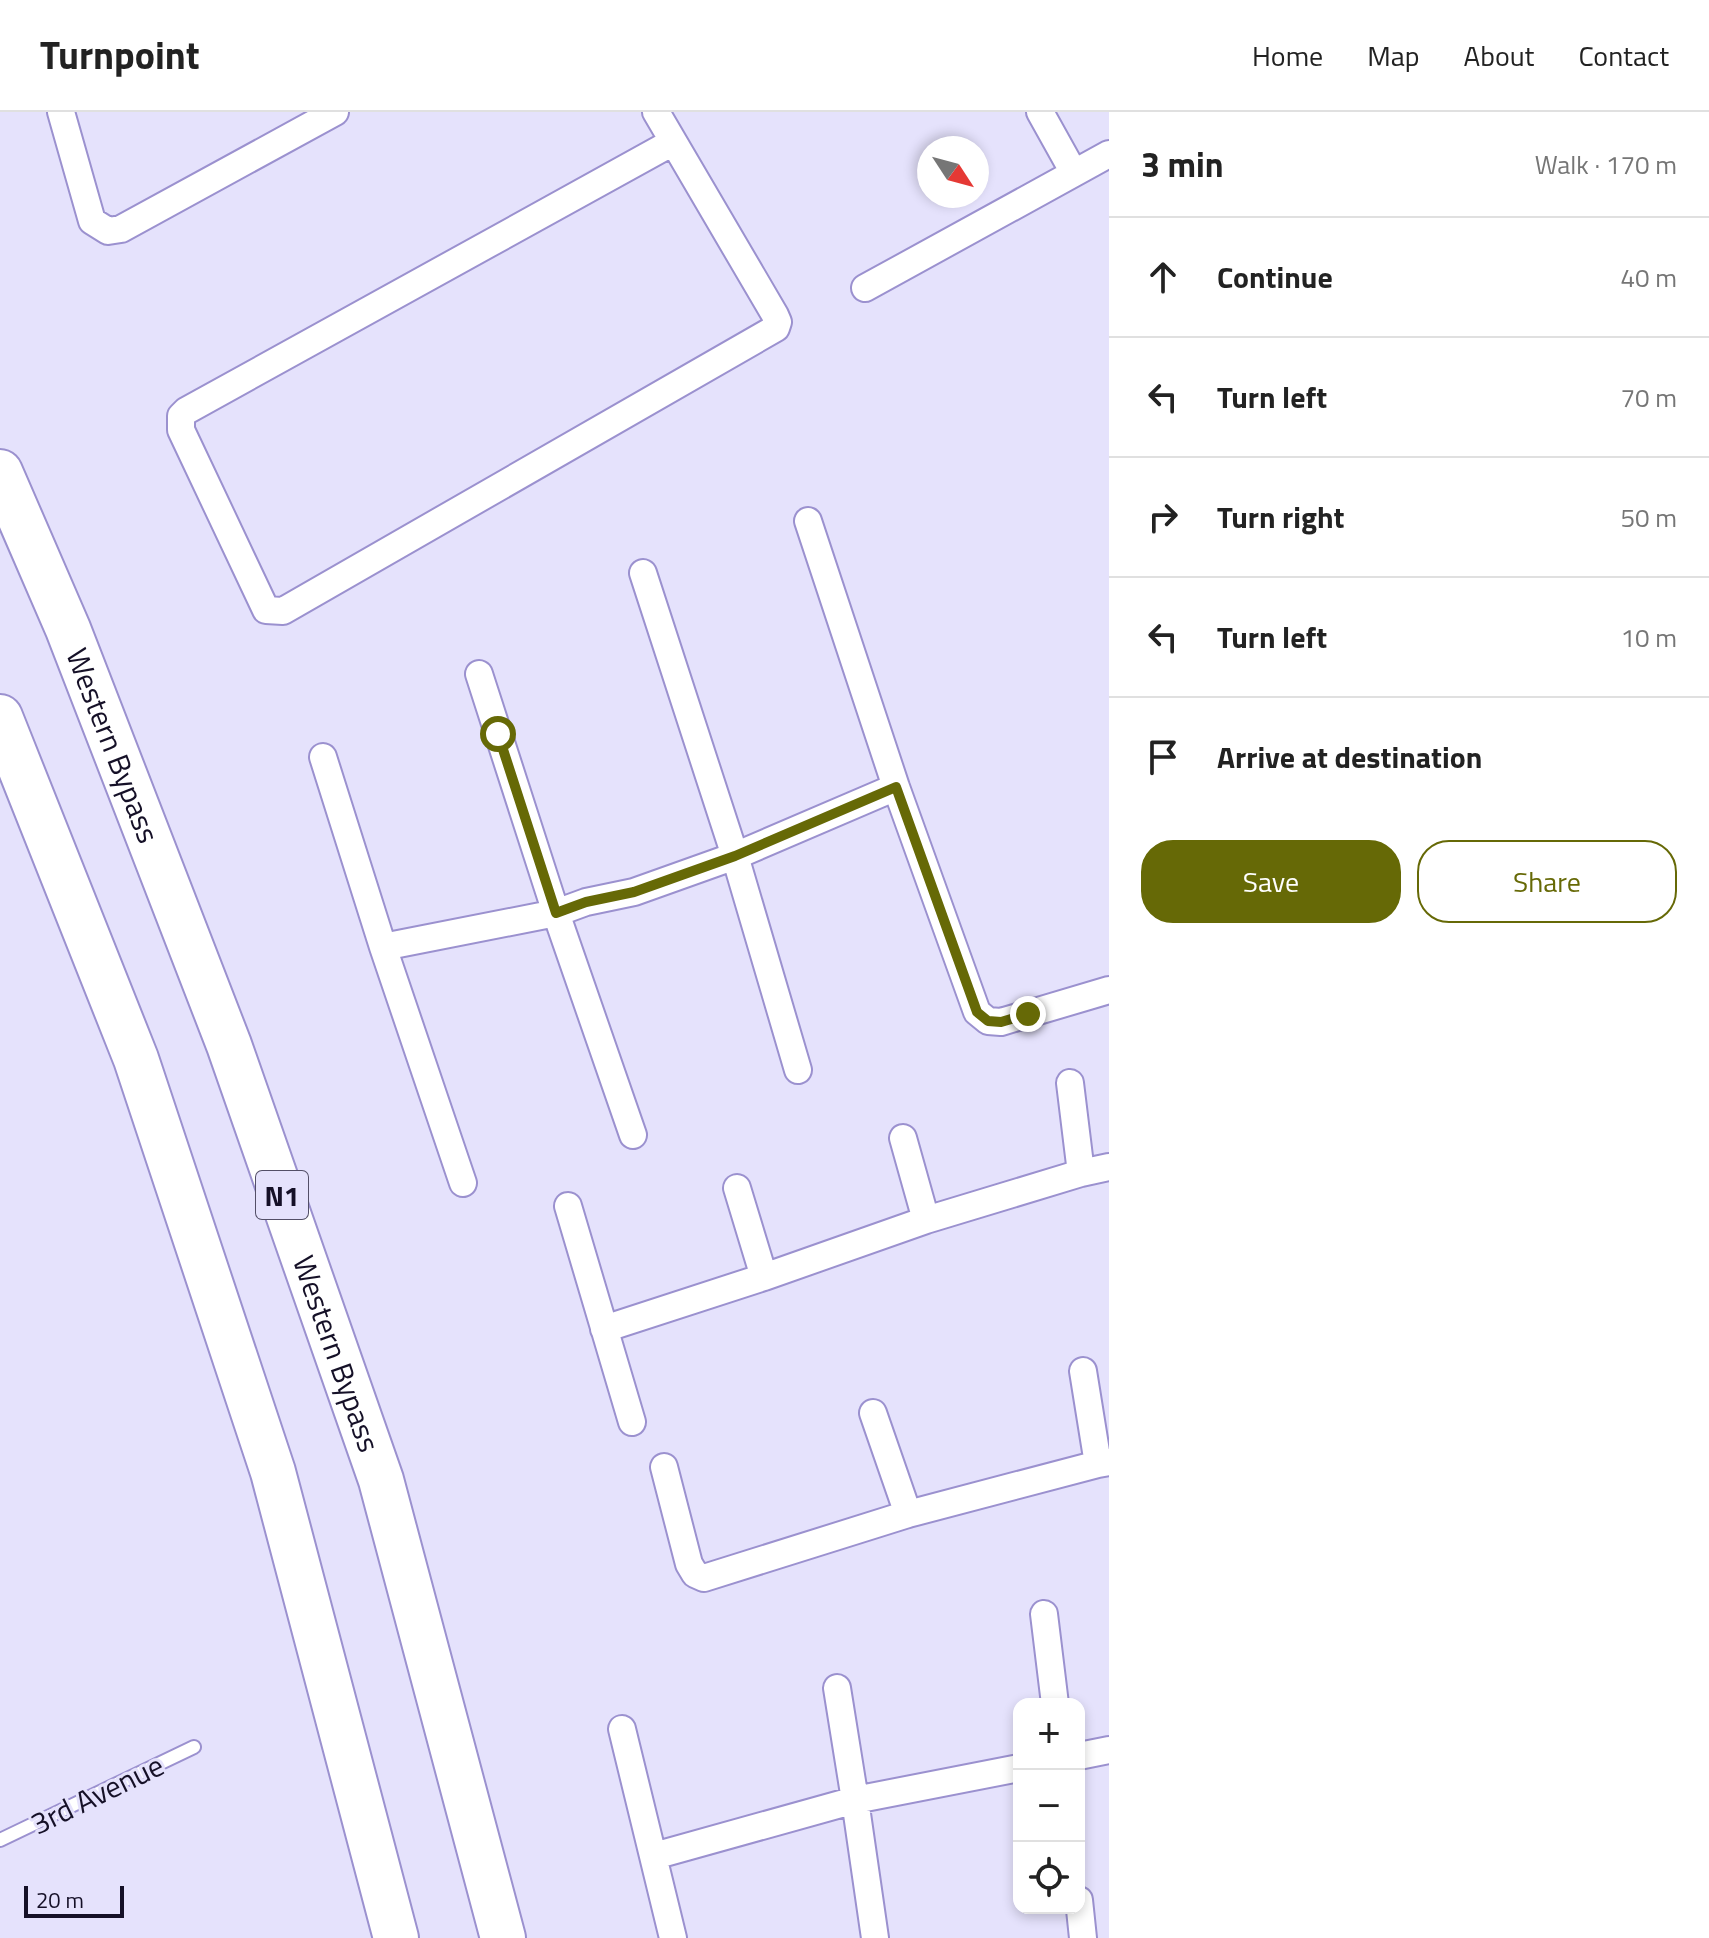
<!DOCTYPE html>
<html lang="en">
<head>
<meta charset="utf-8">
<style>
	body { margin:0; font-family:"Titillium Web",sans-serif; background:#f6f6f6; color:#222 }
	.controls { position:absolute; right:24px; bottom:24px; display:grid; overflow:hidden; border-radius:16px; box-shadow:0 4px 12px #0003 }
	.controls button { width:72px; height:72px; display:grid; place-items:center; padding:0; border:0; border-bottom:2px solid #e0e0e0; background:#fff; color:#222; font:40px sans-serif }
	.compass { position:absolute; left:917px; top:24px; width:72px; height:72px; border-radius:50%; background:#fff; box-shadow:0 4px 12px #0003; rotate:126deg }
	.scale { position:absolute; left:24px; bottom:20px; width:100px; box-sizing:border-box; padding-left:8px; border:4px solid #151027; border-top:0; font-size:22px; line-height:28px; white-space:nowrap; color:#151027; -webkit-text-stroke:6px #e5e2fc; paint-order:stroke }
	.stop { position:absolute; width:24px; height:24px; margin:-18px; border:6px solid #666906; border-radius:50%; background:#fff }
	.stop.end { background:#666906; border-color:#fff; box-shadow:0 2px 8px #0008 }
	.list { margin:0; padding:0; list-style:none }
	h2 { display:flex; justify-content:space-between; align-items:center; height:104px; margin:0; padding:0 32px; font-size:34px }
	h2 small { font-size:26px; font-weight:400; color:#767676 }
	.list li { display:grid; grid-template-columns:52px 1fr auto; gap:24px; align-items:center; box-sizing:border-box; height:120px; padding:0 32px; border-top:2px solid #e0e0e0 }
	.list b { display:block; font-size:30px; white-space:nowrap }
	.list em { font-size:26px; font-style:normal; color:#767676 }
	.actions { display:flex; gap:16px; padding:24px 32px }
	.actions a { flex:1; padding:18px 0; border:2px solid #666906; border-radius:32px; text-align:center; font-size:28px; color:#666906 }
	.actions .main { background:#666906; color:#fff }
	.icon { flex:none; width:44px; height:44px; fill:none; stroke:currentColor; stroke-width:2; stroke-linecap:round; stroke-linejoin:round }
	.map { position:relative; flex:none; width:1109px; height:1826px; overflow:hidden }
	header { display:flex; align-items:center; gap:48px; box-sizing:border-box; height:112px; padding:0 40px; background:#fff; border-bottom:2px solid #e0e0e0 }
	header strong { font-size:38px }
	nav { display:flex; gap:44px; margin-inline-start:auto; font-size:28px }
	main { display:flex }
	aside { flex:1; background:#fff }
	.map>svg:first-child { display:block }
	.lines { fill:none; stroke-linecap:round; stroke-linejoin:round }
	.lane-casing { stroke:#9b91cf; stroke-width:16 }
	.street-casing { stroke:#9b91cf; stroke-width:30 }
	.highway-casing { stroke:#9b91cf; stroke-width:48 }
	.lane { stroke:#fff; stroke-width:12 }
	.street { stroke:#fff; stroke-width:26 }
	.highway { stroke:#fff; stroke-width:44 }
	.route { stroke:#666906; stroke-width:10 }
	.labels { text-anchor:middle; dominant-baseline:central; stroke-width:6; stroke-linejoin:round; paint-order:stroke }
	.shield { fill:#e5e2fc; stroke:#534f67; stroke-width:2 }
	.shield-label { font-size:28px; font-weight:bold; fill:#151027 }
	.street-label { font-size:30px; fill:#151027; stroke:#e5e2fc }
</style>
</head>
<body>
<header>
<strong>Turnpoint</strong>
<nav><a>Home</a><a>Map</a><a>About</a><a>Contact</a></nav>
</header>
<main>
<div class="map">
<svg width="1109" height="1826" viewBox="0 0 1109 1826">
	<rect width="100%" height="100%" fill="#e5e2fc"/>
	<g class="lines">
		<g class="lane-casing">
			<path id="lane" d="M0 1728 194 1635"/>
		</g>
		<g class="street-casing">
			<path id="street" d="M61 0 92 109 108 119 121 117 335 0
				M656 0 775 203 778 210 776 216 283 499 266 498 181 318V304L186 299 673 30
				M1040 0 1074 61
				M865 176 1109 42
				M808 409 896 675 977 900 988 909 1001 910 1109 878
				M643 461 735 744 798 958
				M479 562 556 801 633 1023
				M323 645 383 835 463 1071
				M383 835 556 801 586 790 634 780 735 744 896 675
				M1070 971 1081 1061
				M903 1026 926 1108
				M737 1076 764 1165
				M568 1094 632 1310
				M604 1217 764 1165 926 1108 1081 1061 1109 1055
				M1083 1259 1098 1352
				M873 1301 908 1402
				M664 1355 689 1452 695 1462 704 1466 908 1402 1098 1352 1109 1350
				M1044 1502 1055 1592
				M837 1576 855 1688 875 1826
				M622 1617 673 1826
				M1079 1644 1109 1638
				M654 1744 855 1688 1019 1656
				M1079 1788 1083 1826"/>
		</g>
		<g class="highway-casing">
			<g id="highway">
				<path id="s1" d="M0 360 68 517 229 933 381 1368 503 1826"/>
				<path d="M0 605 136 947 273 1360 396 1826"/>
			</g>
		</g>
		<use href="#lane" class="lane"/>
		<use href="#street" class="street"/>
		<use href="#highway" class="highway"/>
	</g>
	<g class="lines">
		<path class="route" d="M498 622 556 801 586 790 634 780 735 744 896 675 977 900 988 909 1001 910 1028 902"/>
	</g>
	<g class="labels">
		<rect class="shield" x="256" y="1059" width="52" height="48" rx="6"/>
		<g class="shield-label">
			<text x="282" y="1083">N1</text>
		</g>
		<g class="street-label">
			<text stroke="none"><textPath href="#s1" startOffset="296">Western Bypass</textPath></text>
			<text stroke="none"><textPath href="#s1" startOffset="944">Western Bypass</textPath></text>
			<text transform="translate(97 1682) rotate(-26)">3rd Avenue</text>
		</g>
	</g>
</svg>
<div class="controls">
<button>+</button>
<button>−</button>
<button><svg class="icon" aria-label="locate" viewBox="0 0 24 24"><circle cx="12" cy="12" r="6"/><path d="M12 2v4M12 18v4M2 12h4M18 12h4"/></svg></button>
</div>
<svg class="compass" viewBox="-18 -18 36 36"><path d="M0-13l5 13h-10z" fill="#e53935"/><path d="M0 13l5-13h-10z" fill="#767676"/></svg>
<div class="scale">20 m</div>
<div class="stop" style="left:498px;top:622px"></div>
<div class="stop end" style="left:1028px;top:902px"></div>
</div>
<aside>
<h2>3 min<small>Walk · 170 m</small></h2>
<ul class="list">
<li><svg class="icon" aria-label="ahead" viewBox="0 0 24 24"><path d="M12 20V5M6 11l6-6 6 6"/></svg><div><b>Continue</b></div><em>40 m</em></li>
<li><svg class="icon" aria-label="left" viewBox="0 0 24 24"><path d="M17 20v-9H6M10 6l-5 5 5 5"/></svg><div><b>Turn left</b></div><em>70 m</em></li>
<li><svg class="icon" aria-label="right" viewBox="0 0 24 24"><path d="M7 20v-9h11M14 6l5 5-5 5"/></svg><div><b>Turn right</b></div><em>50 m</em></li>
<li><svg class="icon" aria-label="left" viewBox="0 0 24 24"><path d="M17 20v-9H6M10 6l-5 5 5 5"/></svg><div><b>Turn left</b></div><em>10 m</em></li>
<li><svg class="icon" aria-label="arrive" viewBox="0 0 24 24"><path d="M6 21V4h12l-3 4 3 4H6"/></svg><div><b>Arrive at destination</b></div></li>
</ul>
<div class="actions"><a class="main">Save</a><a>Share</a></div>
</aside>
</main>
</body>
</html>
